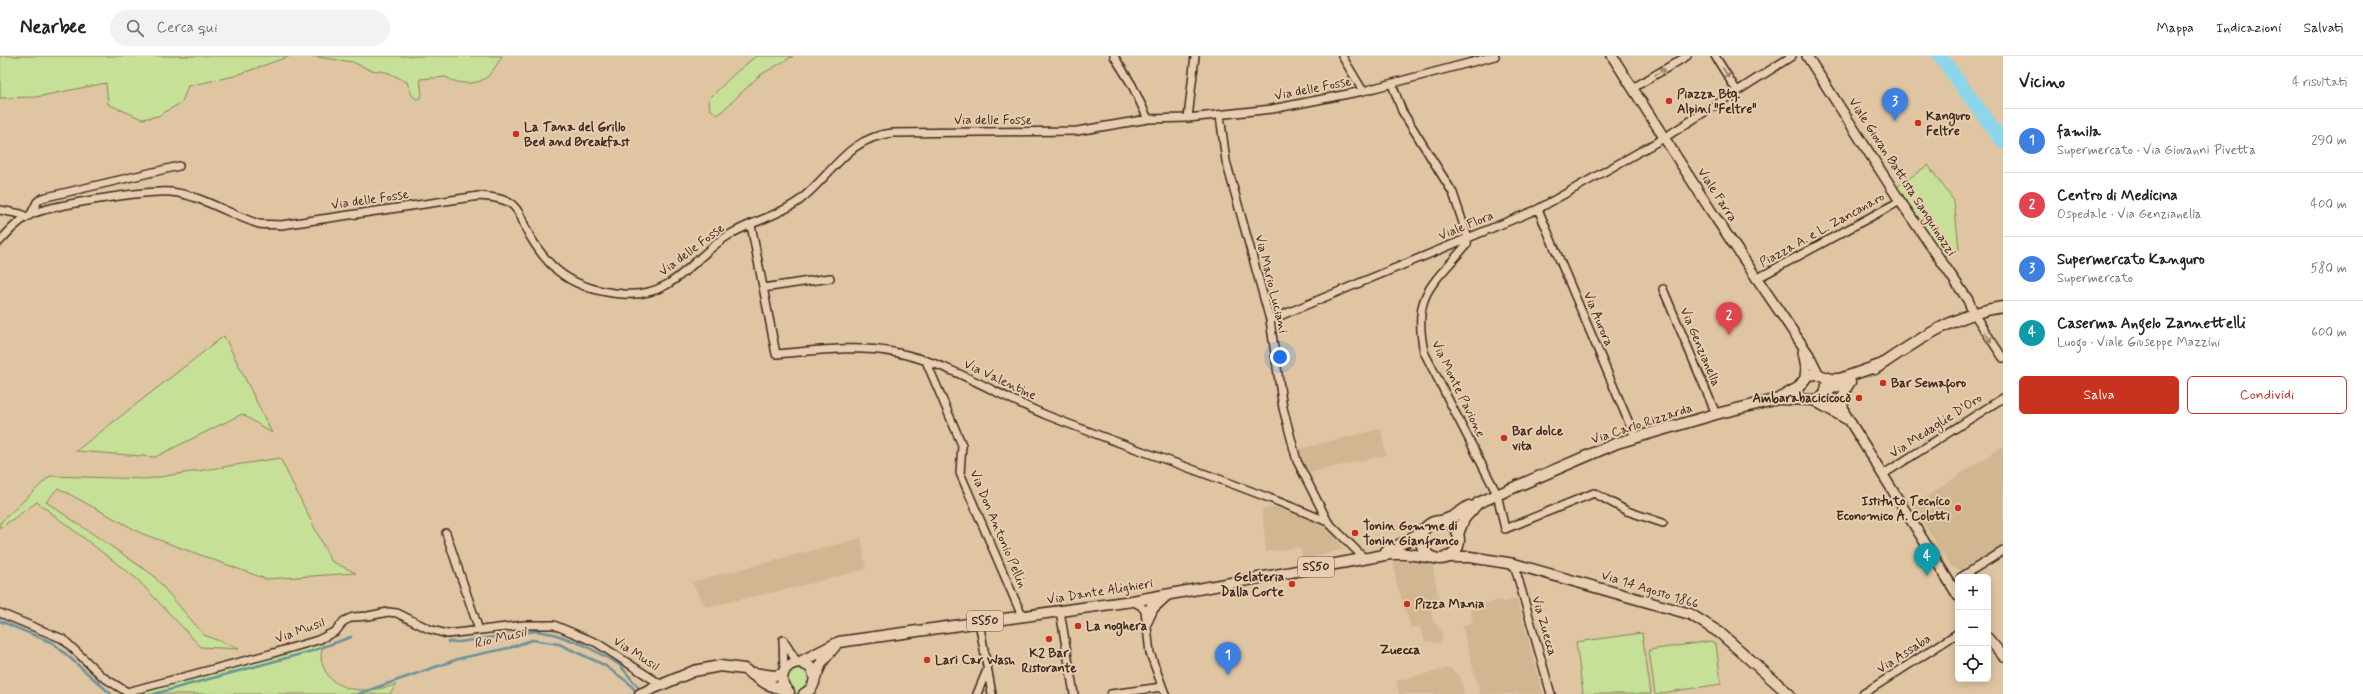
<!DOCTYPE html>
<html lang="it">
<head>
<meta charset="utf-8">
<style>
	body { margin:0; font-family:Mynerve,sans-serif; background:#f2f2f2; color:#222 }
	.controls { position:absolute; right:12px; bottom:12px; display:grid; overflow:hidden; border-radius:6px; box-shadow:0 2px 10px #0003 }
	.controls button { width:36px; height:36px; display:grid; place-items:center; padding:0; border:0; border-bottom:1px solid #e0e0e0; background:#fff; color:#222; font:20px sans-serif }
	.you { position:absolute; left:1280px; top:301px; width:14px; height:14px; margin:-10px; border:3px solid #fff; border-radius:50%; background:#1a73e8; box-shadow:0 0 0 6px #1a73e833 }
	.badge { display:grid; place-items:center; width:26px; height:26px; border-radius:50%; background:#c8321e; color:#fff; font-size:13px; font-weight:700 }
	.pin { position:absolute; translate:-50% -33px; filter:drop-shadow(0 1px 2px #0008) }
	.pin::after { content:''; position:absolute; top:21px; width:14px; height:12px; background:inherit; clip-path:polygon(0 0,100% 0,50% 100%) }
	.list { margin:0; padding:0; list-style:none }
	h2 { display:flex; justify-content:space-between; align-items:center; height:52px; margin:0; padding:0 16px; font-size:17px }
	h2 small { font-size:13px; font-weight:400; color:#767676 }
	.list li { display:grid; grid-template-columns:26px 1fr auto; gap:12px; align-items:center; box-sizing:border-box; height:64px; padding:0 16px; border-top:1px solid #e0e0e0 }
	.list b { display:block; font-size:15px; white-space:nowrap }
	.list p { margin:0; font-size:13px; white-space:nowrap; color:#767676 }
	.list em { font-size:13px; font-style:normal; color:#767676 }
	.actions { display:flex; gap:8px; padding:12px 16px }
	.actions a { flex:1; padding:9px 0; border:1px solid #c8321e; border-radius:6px; text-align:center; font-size:14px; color:#c8321e }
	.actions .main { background:#c8321e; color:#fff }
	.icon { flex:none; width:22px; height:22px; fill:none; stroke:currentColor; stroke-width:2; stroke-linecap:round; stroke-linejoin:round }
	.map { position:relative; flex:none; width:2003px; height:638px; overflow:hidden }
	header { display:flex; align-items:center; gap:24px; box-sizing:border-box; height:56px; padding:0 20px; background:#fff; border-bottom:1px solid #e0e0e0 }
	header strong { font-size:19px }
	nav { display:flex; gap:22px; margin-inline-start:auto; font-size:14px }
	.search { width:280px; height:36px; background:#f2f2f2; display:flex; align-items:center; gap:10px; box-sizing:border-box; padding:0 14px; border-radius:22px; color:#767676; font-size:15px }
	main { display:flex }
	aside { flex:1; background:#fff }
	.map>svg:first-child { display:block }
	.built { fill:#d0b792 }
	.green { fill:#c6e097; stroke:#80855a }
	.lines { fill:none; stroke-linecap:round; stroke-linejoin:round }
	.stream { stroke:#6c919a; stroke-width:2.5 }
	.river { stroke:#8cd6ec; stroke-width:14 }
	.street-casing { stroke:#3b2a1e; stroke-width:10 }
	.secondary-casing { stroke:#3b2a1e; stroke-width:12 }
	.primary-casing { stroke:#3b2a1e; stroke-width:13 }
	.street { stroke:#e9cdb0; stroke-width:7 }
	.secondary { stroke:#e9cdb0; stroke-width:9 }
	.primary { stroke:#e9cdb0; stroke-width:10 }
	.oneway { stroke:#927c67 }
	.poi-dot { fill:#c8321e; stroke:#e9cdb0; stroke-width:1.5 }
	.labels { text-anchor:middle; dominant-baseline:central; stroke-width:4; stroke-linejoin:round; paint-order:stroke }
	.shield { fill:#e9cdb0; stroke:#6f5b4a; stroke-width:1 }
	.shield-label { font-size:12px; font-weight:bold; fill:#3b2a1e }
	.street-label { font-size:13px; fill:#3b2a1e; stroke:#e9cdb0 }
	.poi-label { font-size:13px; font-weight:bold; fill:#3b2a1e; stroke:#e9cdb0; text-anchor:start }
	.water-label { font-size:14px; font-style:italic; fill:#433b33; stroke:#e9cdb0 }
	.neighbourhood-label { font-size:14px; font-weight:bold; fill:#3b2a1e; stroke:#e9cdb0 }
</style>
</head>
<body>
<header>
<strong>Nearbee</strong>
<div class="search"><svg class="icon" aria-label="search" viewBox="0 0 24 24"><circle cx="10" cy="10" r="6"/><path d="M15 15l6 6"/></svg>Cerca qui</div>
<nav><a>Mappa</a><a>Indicazioni</a><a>Salvati</a></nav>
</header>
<main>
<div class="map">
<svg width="2003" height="638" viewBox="0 0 2003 638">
	<rect width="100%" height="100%" fill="#dfc5a2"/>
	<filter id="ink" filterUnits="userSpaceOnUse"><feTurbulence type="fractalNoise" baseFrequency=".025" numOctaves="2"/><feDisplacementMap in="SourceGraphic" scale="8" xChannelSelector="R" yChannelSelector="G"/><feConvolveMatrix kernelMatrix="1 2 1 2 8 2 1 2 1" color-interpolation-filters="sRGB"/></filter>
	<g filter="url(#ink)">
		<path class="built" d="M1381 373 1386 399 1377 401 1309 417 1298 393Z
			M2003 390V491L1964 515 1952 511 1912 450Z
			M1287 449 1328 469 1343 493 1303 504 1300 491 1266 496 1262 453Z
			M861 482 866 513 797 531 706 551 691 526Z
			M1416 505 1432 508 1439 543 1432 544V564L1440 573 1443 583 1438 587 1425 585 1419 570 1411 572 1396 525 1394 506Z
			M1517 543 1543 638H1480L1462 570 1473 567 1470 554 1479 549 1501 544 1502 546Z
			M1449 612 1460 620 1464 638H1399L1396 625Z"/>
		<path class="green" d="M0 0H290L234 20 188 30 182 46 158 60 142 63 108 48 106 27 36 41 0 42Z
			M310 0H502C498 6 494 14 489 19 479 30 458 29 446 21L420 23 422 39 420 42 416 43 412 39 407 26 387 16 370 14 353 6Z
			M756 0H793L760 19 718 59 710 53 709 43 733 19Z
			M1928 109 1954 145 1959 193 1942 201 1897 131Z
			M224 280 272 377 242 358 155 401 76 395Z
			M280 402 331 505 356 517 266 523 143 478 58 432 46 446 153 519 204 579 239 593 201 591 137 523 37 446 0 472V467L50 420 147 423Z
			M1642 577 1651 638H1580L1583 637 1576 586Z
			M324 583C323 589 321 596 321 602 322 610 326 618 332 624 350 638 373 635 396 629L390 638H138Z
			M1712 585 1716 588 1721 628 1655 638 1649 594Z
			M797 607 813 618 803 637 796 638 789 635 786 613Z"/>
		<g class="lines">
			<path class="stream" d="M0 565 53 587 111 638
				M448 586H459L536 575 554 578 584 589 620 609 641 635
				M154 638 312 595 351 581
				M358 638 461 602 509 592 532 584 559 588 604 609 629 627 637 637"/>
			<path class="river" d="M1940 0 2003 86"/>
			<g class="street-casing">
				<path id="street" d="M1114 0 1132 29 1148 63
					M1342 0 1363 35
					M1715 0 1737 35
					M1392 28 1402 55 1453 137 1468 182 1467 188C1432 230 1412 237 1424 296L1497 438 1505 473 1594 437 1627 455 1663 467
					M1633 32 1687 0
					M1220 59 1226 105 1270 264 1283 352 1297 405 1328 466 1364 502
					M1188 62 1195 0
					M1538 153 1635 381
					M0 154 21 158 26 161
					M31 158 37 146 42 142 179 110
					M751 169 776 298C814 295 854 289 893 296 948 306 995 338 1046 359 1139 396 1236 426 1328 466
					M0 185C9 175 18 165 30 159 48 149 150 134 171 136 201 139 230 159 259 168 266 169 274 168 281 169L479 140C488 141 499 141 508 146 518 151 522 163 526 173 548 215 574 234 623 238 675 242 691 202 729 179 752 165 779 160 800 144 833 118 847 82 892 77L1077 75 1148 63 1188 62 1272 53 1363 35 1495 0
					M1756 223 1900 145
					M763 232 830 222
					M1663 233 1716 358
					M1974 258 2003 302
					M1270 264 1538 153 1664 82 1792 0
					M926 305 962 389 960 417 1022 560
					M1882 419 2003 342
					M446 477 479 574
					M1514 508 1551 638
					M1961 521 2003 495
					M1132 545 1141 550 1145 555 1150 597 1165 638
					M1060 555 1074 638
					M0 557 63 583 103 621 127 636 270 598 318 584 336 575 344 565 353 561 368 560 388 556 397 557 429 573 447 578 524 569H554L597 587 660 628
					M1146 558 1151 548 1159 541
					M979 566 992 638
					M1148 566 1154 553 1168 540
					M783 584 784 614
					M783 584 797 606
					M977 638 987 614
					M1111 638 1162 631
					M1863 638 1958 577"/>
			</g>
			<g class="secondary-casing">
				<path id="secondary" d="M1612 0 1713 158 1809 299 1819 319
					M1807 0 1900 145 1968 244 1974 258
					M1803 296 1806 311 1805 322
					M1850 326 1842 341 1844 356 1958 540
					M1827 336 1832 346 1841 354
					M1813 344 1846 363
					M1988 582 2003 600"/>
			</g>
			<g class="primary-casing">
				<path id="primary" d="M1875 313C1913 287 1956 257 2003 251
					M1827 334 1850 326
					M1781 343 1816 344 1825 339 1827 329
					M1442 465 1454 460 1469 450
					M1421 484a19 19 0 1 1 38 0a19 19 0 1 1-38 0Z
					M1458 478 1464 463 1478 447 1617 387 1716 358 1778 343 1798 332 1808 319 1817 318 1830 323H1840L1880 309
					M1386 495 1409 484 1425 472
					M1446 501H1470L1514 508 1690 558 1720 577 1789 638
					M800 606 839 586 1132 545 1390 498H1407L1435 502
					M753 617 774 620 782 618
					M815 622 822 606 835 590
					M789 636C776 625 783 607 800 606L810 611C818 621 815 632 804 638
					M640 638 694 615 720 610 744 613 767 628 788 635"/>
			</g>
			<use href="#street" class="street"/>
			<use href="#secondary" class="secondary"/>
			<use href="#primary" class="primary"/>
		</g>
		<defs><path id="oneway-shaft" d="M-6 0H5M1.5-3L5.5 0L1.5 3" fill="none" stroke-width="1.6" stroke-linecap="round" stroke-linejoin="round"/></defs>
		<g class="oneway">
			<use href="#oneway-shaft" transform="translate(1660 16) rotate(-31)"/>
			<use href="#oneway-shaft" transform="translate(1726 17) rotate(57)"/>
			<use href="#oneway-shaft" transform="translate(1988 281) rotate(57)"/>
		</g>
	</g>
	<g class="poi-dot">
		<circle cx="1669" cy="45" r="4"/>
		<circle cx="1918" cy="67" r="4"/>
		<circle cx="516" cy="78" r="4"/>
		<circle cx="1883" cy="327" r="4"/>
		<circle cx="1859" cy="342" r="4"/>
		<circle cx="1504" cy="382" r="4"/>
		<circle cx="1958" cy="452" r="4"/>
		<circle cx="1355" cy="477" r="4"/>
		<circle cx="1292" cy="528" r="4"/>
		<circle cx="1407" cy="548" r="4"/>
		<circle cx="1078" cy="570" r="4"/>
		<circle cx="1049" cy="583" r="4"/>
		<circle cx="927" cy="604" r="4"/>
	</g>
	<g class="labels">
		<g class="shield">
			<rect x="1298" y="501" width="36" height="20" rx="3"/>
			<rect x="967" y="555" width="36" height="20" rx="3"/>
		</g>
		<g class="shield-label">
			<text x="1316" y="511">SS50</text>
			<text x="985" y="565">SS50</text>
		</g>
		<g class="street-label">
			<text transform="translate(1313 33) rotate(-11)">Via delle Fosse</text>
			<text x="993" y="64">Via delle Fosse</text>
			<text transform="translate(1902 121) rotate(57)">Viale Giovan Battista Sanguinazzi</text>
			<text transform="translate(1717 139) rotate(57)">Viale Farra</text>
			<text transform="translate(370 144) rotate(-8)">Via delle Fosse</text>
			<text transform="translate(1466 170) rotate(-22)">Viale Flora</text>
			<text transform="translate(1822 174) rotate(-29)">Piazza A. e L. Zancanaro</text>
			<text transform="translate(692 194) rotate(-37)">Via delle Fosse</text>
			<text transform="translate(1271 228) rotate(76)">Via Mario Luciani</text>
			<text transform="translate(1598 263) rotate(67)">Via Aurora</text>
			<text transform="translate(1700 291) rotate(67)">Via Genzianella</text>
			<text transform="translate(1000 324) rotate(25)">Via Valentine</text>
			<text transform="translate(1458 333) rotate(64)">Via Monte Pavione</text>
			<text transform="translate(1642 368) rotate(-18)">Via Carlo Rizzarda</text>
			<text transform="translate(1936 370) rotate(-33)">Via Medaglie D'Oro</text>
			<text transform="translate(998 473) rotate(67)">Via Don Antonio Pellin</text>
			<text transform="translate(1650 534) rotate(17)">Via 14 Agosto 1866</text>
			<text transform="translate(1100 536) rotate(-9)">Via Dante Alighieri</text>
			<text transform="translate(1544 570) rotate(74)">Via Zuecca</text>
			<text transform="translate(300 575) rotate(-20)">Via Musil</text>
			<text transform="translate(636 598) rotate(33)">Via Musil</text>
			<text transform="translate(1904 598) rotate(-33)">Via Assaba</text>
		</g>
		<g class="poi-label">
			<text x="1677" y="38">Piazza Btg.<tspan x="1677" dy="15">Alpini "Feltre"</tspan></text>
			<text x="1926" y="60">Kanguro<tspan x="1926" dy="15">Feltre</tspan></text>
			<text x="524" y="71">La Tana del Grillo<tspan x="524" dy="15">Bed and Breakfast</tspan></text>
			<text x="1891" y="327">Bar Semaforo</text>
			<text x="1851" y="342" text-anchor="end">Ambarabacicicocò</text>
			<text x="1512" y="375">Bar dolce<tspan x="1512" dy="15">vita</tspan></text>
			<text x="1950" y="445" text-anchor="end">Istituto Tecnico<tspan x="1950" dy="15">Economico A. Colotti</tspan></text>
			<text x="1363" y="470">Tonin Gomme di<tspan x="1363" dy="15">Tonin Gianfranco</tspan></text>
			<text x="1284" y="521" text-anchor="end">Gelateria<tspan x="1284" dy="15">Dalla Corte</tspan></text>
			<text x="1415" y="548">Pizza Mania</text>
			<text x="1086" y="570">La noghera</text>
			<text x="1049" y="597" text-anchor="middle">K2 Bar<tspan x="1049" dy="15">Ristorante</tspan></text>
			<text x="935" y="604">Lari Car Wash</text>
		</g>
		<g class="water-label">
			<text transform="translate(500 582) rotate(-13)">Rio Musil</text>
		</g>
		<g class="neighbourhood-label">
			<text x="1400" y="594">Zuecca</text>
		</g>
	</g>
</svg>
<div class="controls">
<button>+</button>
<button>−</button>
<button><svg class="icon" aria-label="locate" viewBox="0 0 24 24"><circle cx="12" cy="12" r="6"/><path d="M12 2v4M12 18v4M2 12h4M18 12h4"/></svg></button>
</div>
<div class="you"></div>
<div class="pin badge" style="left:1228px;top:619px;background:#3f7fe0">1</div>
<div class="pin badge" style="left:1729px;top:279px;background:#e0444e">2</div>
<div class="pin badge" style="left:1895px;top:65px;background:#3f7fe0">3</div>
<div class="pin badge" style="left:1927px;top:520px;background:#0f9aa8">4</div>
</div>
<aside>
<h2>Vicino<small>4 risultati</small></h2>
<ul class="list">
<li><span class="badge" style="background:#3f7fe0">1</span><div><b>famila</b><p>Supermercato · Via Giovanni Pivetta</p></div><em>290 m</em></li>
<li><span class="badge" style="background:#e0444e">2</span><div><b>Centro di Medicina</b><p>Ospedale · Via Genzianella</p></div><em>400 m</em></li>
<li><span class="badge" style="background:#3f7fe0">3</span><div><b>Supermercato Kanguro</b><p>Supermercato</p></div><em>580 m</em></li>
<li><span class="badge" style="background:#0f9aa8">4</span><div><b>Caserma Angelo Zannettelli</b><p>Luogo · Viale Giuseppe Mazzini</p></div><em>600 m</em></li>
</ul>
<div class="actions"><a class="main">Salva</a><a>Condividi</a></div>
</aside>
</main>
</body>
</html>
